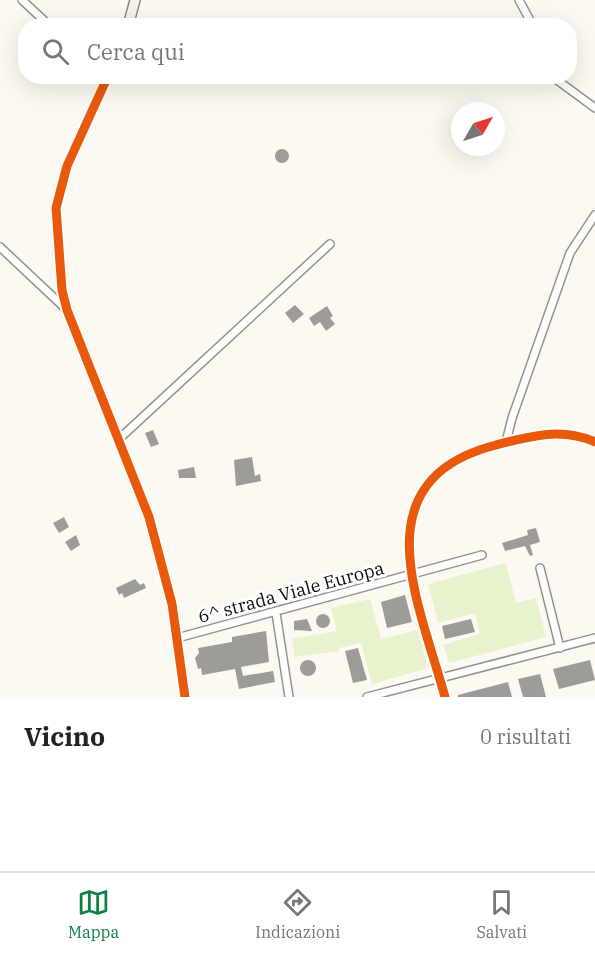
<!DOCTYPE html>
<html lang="it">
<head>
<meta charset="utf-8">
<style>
	body { margin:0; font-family:"IBM Plex Serif",serif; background:#f6f6f6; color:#222 }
	.compass { position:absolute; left:451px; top:102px; width:54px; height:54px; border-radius:50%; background:#fff; box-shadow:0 6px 24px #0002; rotate:51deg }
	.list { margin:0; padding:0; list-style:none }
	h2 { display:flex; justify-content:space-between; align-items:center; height:78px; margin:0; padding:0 24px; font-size:26px }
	h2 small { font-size:20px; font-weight:400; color:#767676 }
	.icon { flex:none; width:33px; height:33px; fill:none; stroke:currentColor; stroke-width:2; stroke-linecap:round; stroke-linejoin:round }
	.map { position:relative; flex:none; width:595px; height:697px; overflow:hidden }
	.search { position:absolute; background:#fff; box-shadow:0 6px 24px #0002; left:18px; right:18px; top:18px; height:66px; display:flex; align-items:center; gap:15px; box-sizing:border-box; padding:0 21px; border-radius:24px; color:#767676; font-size:22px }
	.sheet { height:174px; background:#fff }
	nav { display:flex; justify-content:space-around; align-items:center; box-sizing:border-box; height:84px; border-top:2px solid #e0e0e0; background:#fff; font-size:16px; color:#767676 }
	nav a { display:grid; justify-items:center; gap:3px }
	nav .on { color:#0b8043 }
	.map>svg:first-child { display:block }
	.green { fill:#e7f2cf }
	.building { fill:#9e9c98 }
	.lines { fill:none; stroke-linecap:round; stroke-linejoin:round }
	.street-casing { stroke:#949390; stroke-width:10 }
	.secondary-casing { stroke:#8b8a87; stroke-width:12 }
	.street { stroke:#fefefd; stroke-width:7 }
	.secondary { stroke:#f5f3ea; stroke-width:9 }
	.cycleway-casing { stroke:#fff; stroke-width:13 }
	.cycleway { stroke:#e8590c; stroke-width:9 }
	.labels { text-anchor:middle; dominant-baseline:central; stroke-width:6; stroke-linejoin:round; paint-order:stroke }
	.street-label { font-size:18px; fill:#0d0d0d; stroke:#fff }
</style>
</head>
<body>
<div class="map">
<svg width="595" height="697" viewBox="0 0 595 697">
	<rect width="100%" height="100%" fill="#fbf9f2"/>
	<path class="green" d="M506 563 516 603 536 598 546 637 449 663 443 645 480 634 475 613 438 623 428 584Z
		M370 599 381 639 418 630 428 668 372 684 361 643 339 648V651L295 657 292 639 337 631 331 608Z"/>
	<path class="building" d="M275 156a7 7 0 1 1 14 0a7 7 0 1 1-14 0Z
		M295 305 304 314 293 323 285 313Z
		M327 306 333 316 330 318 335 324 326 331 320 322 314 326 309 318Z
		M153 430 159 444 151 447 145 433Z
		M252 457 255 476 260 474 261 481 236 486 234 460Z
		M194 467 196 478H179L178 470Z
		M64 517 69 527 59 533 53 523Z
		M536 528 540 542 530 545 533 555 530 556 525 546 505 551 502 543 528 535 527 530Z
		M76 535 80 545 71 551 65 542Z
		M135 579 140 585 144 583 146 588 124 598 122 593 119 595 116 588Z
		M405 595 412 622 387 628 381 602Z
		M316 621a7 7 0 1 1 14 0a7 7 0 1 1-14 0Z
		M307 619 312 631 294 630V621Z
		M471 619 475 632 445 639 442 626Z
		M266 631 269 662 241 667 243 676 273 671 275 682 239 689 235 669 202 675 201 668 198 669 195 658 199 653 198 648 232 642V637Z
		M358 648 367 680 353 683 345 651Z
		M590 660 595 680 559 689 553 669Z
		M300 668a8 8 0 1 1 16 0a8 8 0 1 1-16 0Z
		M540 674 546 697H523L518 679Z
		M508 682 512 697H458V695Z"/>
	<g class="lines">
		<g class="street-casing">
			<path id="street" d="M22 0 50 26
				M519 0 533 26
				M556 76 557 80 595 108
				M0 247 66 309
				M119 439 330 244
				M506 442 512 418 570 253 595 215
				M540 568 560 648
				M276 613 289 697
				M177 638 482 555
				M367 697 595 638
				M445 697C419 602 359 480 496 445 530 436 562 427 595 442"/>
		</g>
		<g class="secondary-casing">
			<path id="secondary" d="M128 26 135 0
				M108 76 67 166 56 208 62 290 67 310 149 517 172 604 185 697"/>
		</g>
		<use href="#street" class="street"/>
		<use href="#secondary" class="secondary"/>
		<g class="cycleway-casing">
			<path id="cycleway" d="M108 76 67 166 56 208 62 290 67 310 149 517 172 604 185 697
				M445 697C419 602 359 480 496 445 530 436 562 427 595 442"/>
		</g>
		<use href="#cycleway" class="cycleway"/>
	</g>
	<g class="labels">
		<g class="street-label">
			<text transform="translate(291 592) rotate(-15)">6^ strada Viale Europa</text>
		</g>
	</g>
</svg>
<svg class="compass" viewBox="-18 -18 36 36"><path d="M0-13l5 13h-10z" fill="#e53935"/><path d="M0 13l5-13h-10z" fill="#767676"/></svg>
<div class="search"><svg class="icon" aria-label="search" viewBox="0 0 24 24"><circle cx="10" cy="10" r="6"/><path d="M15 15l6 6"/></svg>Cerca qui</div>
</div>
<section class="sheet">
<h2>Vicino<small>0 risultati</small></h2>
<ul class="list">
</ul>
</section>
<nav>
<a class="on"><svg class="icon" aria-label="map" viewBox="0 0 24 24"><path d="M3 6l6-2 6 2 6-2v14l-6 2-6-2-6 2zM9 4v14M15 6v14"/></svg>Mappa</a>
<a><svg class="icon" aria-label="directions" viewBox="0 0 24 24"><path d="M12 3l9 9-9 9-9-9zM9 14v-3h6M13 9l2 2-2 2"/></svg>Indicazioni</a>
<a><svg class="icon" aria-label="saved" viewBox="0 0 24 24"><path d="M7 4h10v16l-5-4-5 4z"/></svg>Salvati</a>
</nav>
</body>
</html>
